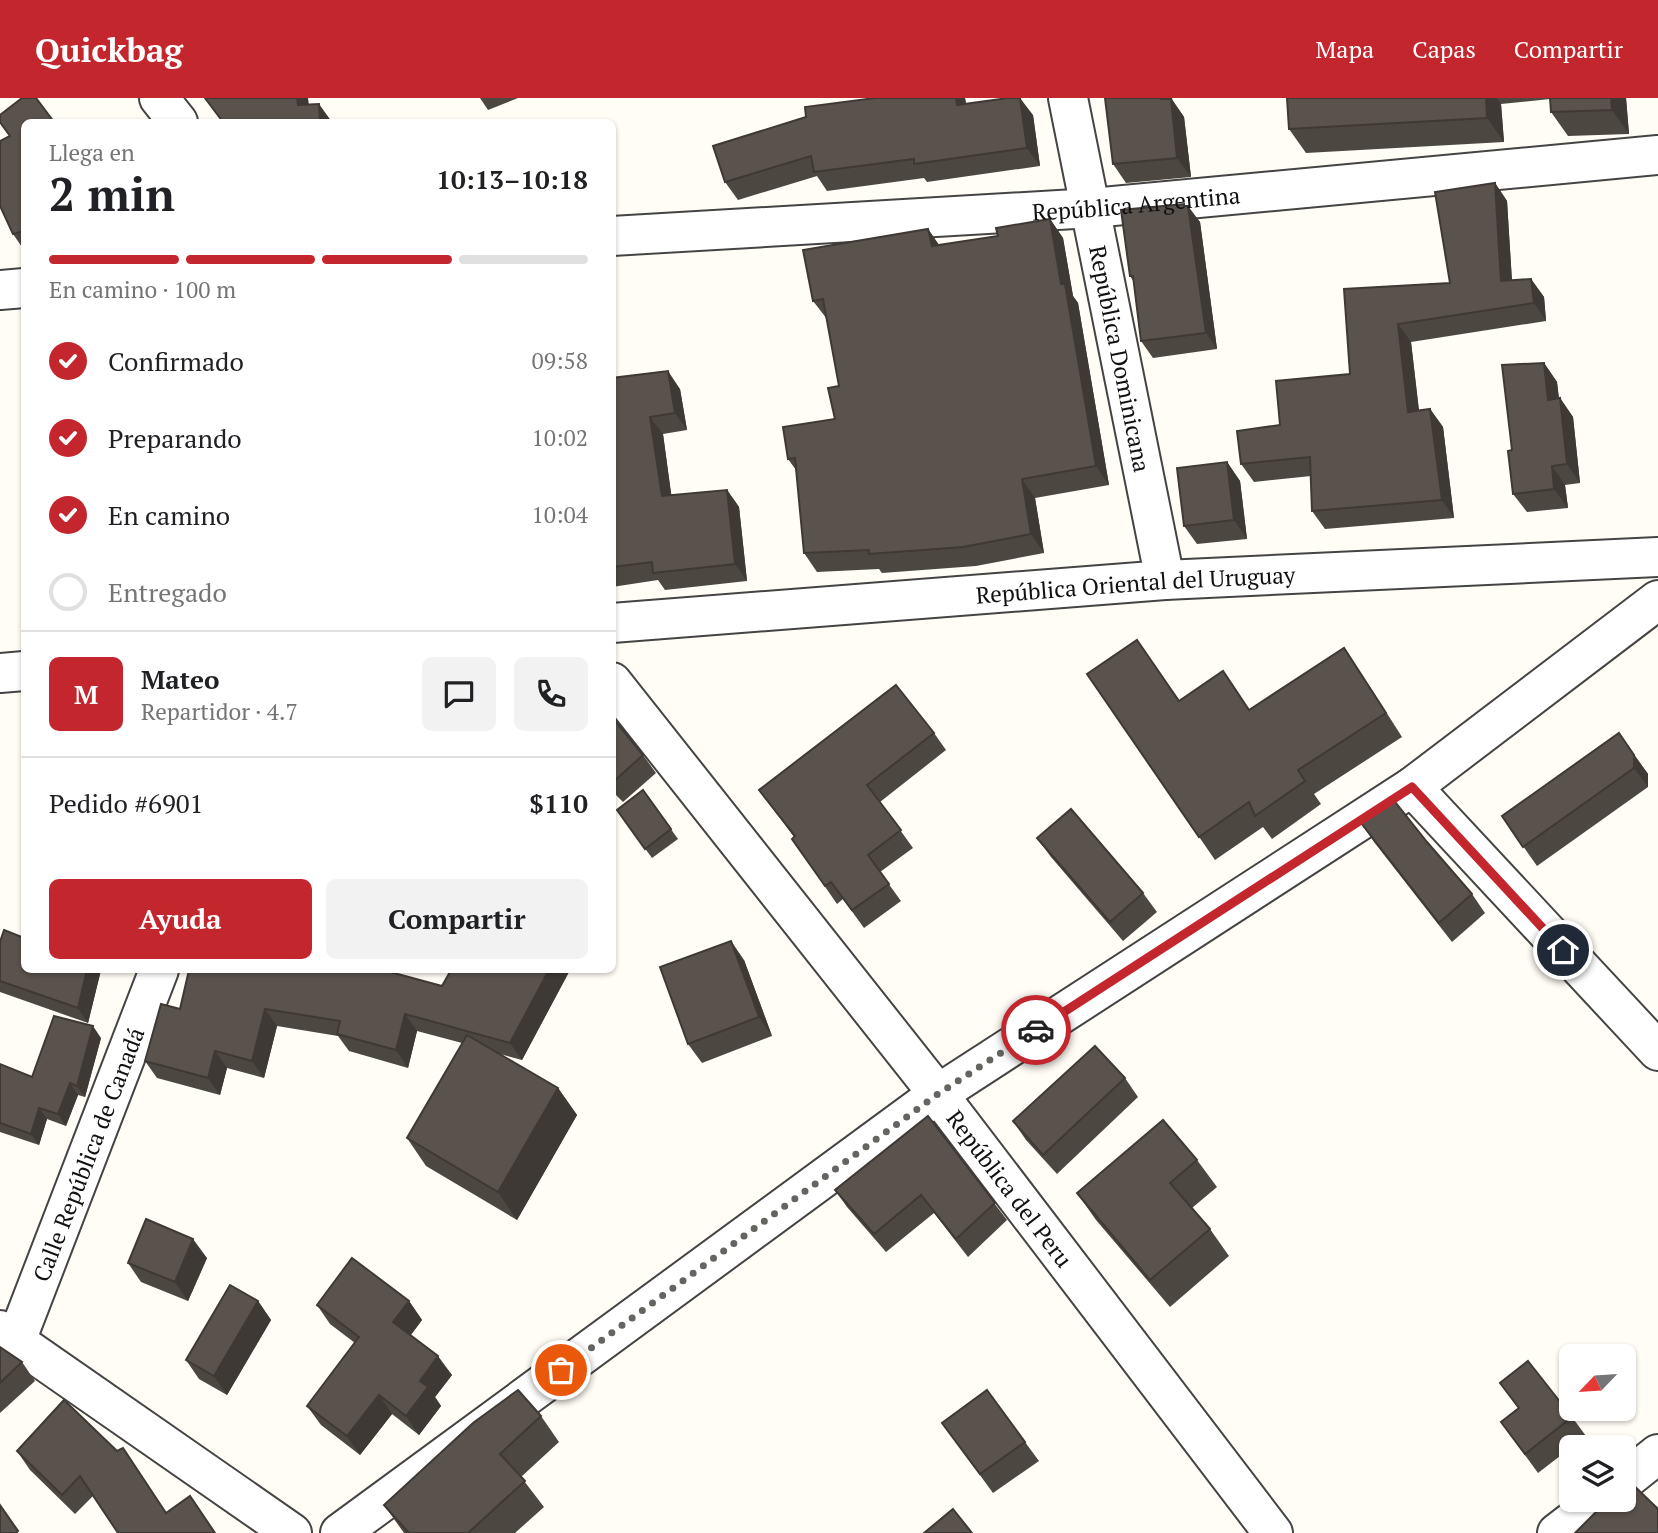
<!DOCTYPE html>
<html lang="es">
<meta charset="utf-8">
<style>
:root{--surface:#fff;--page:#f2f2f2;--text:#202124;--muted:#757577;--line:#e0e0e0;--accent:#c4262e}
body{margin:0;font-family:"PT Serif",serif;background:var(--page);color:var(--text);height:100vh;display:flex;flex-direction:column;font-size:26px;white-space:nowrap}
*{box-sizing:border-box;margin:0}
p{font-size:23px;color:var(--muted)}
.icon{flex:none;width:38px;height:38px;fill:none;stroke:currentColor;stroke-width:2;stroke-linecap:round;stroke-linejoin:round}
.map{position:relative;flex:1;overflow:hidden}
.drawer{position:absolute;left:21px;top:21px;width:595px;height:854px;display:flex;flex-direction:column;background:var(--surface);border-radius:10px;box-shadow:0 2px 5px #0004}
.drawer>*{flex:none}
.needle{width:46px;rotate:245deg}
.controls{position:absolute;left:1559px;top:1246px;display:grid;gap:14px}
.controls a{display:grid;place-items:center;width:77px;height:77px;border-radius:10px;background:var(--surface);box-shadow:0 2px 5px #0004;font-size:35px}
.pin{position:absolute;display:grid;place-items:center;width:60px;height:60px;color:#fff;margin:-30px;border:4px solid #fff;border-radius:50%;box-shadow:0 2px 7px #0007}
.courier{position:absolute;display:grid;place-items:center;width:70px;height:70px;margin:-35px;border:5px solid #c4262e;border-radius:50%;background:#fff;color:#222;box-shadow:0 2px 9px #0007}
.summary em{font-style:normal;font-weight:700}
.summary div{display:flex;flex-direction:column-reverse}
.summary{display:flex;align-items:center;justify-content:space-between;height:119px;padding:0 28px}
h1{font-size:46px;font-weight:700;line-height:52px}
.bar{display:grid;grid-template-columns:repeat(4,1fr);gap:10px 7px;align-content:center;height:84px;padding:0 28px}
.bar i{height:9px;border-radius:5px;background:var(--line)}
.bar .current{background:var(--accent)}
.bar p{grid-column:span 4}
.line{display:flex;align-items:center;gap:18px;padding:0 28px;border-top:2px solid var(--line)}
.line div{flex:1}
.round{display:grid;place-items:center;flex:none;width:74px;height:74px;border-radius:10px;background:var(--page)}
ol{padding:0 28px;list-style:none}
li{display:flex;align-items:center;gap:21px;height:77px}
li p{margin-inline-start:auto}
li .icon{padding:7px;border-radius:50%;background:var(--accent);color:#fff;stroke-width:4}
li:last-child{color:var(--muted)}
li i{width:38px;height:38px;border:4px solid var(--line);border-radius:50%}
.button{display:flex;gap:14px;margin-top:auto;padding:14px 28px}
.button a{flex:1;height:80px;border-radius:10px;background:var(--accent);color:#fff;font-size:28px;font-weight:700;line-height:80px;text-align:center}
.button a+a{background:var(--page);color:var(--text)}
header{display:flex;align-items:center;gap:42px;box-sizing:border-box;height:98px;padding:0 35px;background:var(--accent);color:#fff}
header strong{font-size:33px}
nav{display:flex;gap:38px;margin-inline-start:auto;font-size:24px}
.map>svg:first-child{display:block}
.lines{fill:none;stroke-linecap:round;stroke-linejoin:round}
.minor-casing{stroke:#444;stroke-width:42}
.minor{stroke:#fff;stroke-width:38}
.wall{fill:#4d4742}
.shaded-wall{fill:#3f3936}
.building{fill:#5a524d;stroke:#3f3936;stroke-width:2}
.done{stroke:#646461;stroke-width:7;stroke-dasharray:0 12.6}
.route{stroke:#c4262e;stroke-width:9}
.labels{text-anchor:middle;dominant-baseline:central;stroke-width:7;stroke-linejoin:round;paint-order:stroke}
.street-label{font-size:23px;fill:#111;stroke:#fff}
</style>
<header>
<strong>Quickbag</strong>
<nav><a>Mapa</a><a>Capas</a><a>Compartir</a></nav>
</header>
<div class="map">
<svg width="1658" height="1435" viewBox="0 0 1658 1435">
<rect width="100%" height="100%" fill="#fffdf5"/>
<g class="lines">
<defs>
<g id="minor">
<polyline points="159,0 178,24"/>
<path id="s1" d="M1068,0L1165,482"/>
<path id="s2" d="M612,138L1092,110L1658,57"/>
<polyline points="0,192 24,190"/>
<path id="s3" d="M612,525L1165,482L1658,459"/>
<polyline points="0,575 24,573"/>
<path id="s4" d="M612,584L938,996L1273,1435"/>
<polyline points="1412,689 1658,953"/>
<polyline points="0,1232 292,1435"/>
<path id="s5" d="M16,1243L159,872"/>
<polyline points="1624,1383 1658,1356"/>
<polyline points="340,1435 938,996 1412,689 1658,502"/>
<polyline points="1557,1435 1600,1402"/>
</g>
</defs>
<!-- minor casing -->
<use href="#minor" class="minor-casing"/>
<!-- minor -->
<use href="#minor" class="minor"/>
</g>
<!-- wall -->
<g class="wall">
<polygon points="480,0 518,0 488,12"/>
<polygon points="965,0 966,6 1033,17 1040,68 927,84 924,80 827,93 817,78 738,102 725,84"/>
<polygon points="1287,0 1626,0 1629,36 1568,38 1551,14 1550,1 1501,6 1504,44 1306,55 1289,31"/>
<polygon points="1173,3 1184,19 1191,79 1126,85 1113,66"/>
<polygon points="24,24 24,152 13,136 10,39 0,25"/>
<polygon points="1495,85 1507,103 1512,182 1531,181 1544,199 1546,223 1411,244 1419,312 1430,311 1443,329 1454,420 1325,431 1312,413 1311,378 1254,384 1241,366 1280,327 1350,276 1344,191 1450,185"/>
<polygon points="1184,106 1200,124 1217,251 1153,260 1141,243 1134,184 1130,178"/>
<polygon points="1050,121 1063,140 1073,198 1078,205 1109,387 1035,400 1044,455 976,468 882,475 879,471 817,474 804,455 796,372 788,361 835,321 839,288 827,221 813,203 928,131 939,147 998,138"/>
<polygon points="1544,265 1557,284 1559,300 1560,300 1573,319 1580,385 1565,387 1568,410 1527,414 1513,396 1512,352"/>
<polygon points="612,280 680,291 687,332 663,336 671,397 727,392 739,409 747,483 665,492 658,482 612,489"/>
<polygon points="1227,364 1240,383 1247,441 1197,446 1184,428"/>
<polygon points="1360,574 1402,639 1314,696 1321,706 1272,741 1263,729 1215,762 1087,576 1180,603 1249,612"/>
<polygon points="612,619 643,657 656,675 623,704 612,693"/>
<polygon points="934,635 946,652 880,704 913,750 880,774 901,803 864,830 843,801 837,806 792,741 794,739 759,692"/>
<polygon points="1619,635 1648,676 1648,689 1537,768 1502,718"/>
<polygon points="643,692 678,741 652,760 617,712"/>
<polygon points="1361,725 1427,744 1472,796 1485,815 1452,844 1374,744"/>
<polygon points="1037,740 1143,795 1157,814 1123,843 1051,759"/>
<polygon points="0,844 24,872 101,872 88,925 0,894"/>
<polygon points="744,862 772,938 702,965 688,946"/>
<polygon points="570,872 522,962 500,956 558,990 577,1017 517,1122 426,1068 407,1040 462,945 417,933 408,970 349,953 338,938 277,928 264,980 227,970 220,997 157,980 145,963 180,911 442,888"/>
<polygon points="101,940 85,999 78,997 66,1028 47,1021 39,1047 0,1034 0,966 32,979"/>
<polygon points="1125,980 1138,999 1057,1076 1026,1042 1013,1023"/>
<polygon points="928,1018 1007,1122 968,1159 934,1115 886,1154 847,1109 835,1092"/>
<polygon points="1197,1062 1217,1089 1192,1110 1210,1131 1229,1158 1170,1209 1096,1122 1077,1095"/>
<polygon points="207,1160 188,1203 141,1184 128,1165"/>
<polygon points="258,1203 271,1222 227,1297 199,1281 186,1262"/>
<polygon points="409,1203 422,1222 411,1237 452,1277 435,1299 441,1308 419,1337 392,1316 360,1357 321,1327 307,1308 355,1245 330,1226 317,1207"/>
<polygon points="0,1249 22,1264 35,1283 0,1315"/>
<polygon points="1500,1285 1572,1319 1586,1338 1538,1375 1501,1324 1518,1310"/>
<polygon points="541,1318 559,1344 521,1379 544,1409 515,1435 404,1435 384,1407"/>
<polygon points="942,1325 1025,1344 1039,1363 993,1395"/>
<polygon points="17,1353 167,1414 93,1398 75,1416 30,1372"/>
</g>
<!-- shaded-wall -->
<g class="shaded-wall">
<polygon points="297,0 308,0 311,24 298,7"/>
<polygon points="956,0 965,0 970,26 957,7"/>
<polygon points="1020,0 1033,17 1040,68 1027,50"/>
<polygon points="1161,0 1172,0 1173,3 1184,19 1191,79 1177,60"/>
<polygon points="1486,0 1497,0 1501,6 1504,44 1487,20"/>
<polygon points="1611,0 1626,0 1629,36 1612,12"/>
<polygon points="319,6 332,24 320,24"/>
<polygon points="1495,85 1507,103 1513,201 1501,183"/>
<polygon points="1184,106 1189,114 1188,108 1200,124 1217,251 1206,235"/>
<polygon points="1050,121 1063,140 1073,198 1078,205 1109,387 1096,368 1061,186"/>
<polygon points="928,131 941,150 932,148"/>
<polygon points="1531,181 1544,199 1546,223 1534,205"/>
<polygon points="1398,226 1411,244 1421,332 1408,314"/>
<polygon points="1544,265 1557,284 1561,321 1548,302"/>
<polygon points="668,273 680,291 687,332 675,315"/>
<polygon points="1560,300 1573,319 1580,385 1567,366"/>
<polygon points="1430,311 1443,329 1454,420 1442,402"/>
<polygon points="650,319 663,336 674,416 662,398"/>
<polygon points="1227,364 1240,383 1247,441 1234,422"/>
<polygon points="1552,368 1565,387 1568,410 1554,391"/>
<polygon points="1022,381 1035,400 1044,455 1031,436"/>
<polygon points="727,392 739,409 747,483 735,466"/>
<polygon points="1344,550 1360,574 1402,639 1386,615"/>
<polygon points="1634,657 1648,676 1648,689 1634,670"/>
<polygon points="731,843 744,862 772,938 759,919"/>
<polygon points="87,872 101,872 88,925 78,910"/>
<polygon points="549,872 570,872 522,962 510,945"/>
<polygon points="265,911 277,928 264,980 252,963"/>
<polygon points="405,916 417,933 408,970 396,952"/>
<polygon points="93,928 101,940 85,999 77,988"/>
<polygon points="215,953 227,970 220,997 208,980"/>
<polygon points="70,985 78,997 66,1028 58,1016"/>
<polygon points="558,990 577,1017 517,1122 498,1094"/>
<polygon points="39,1010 47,1021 39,1047 31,1036"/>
<polygon points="193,1141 207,1160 188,1203 175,1184"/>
<polygon points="258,1203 271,1222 227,1297 214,1278"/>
<polygon points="409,1203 422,1222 406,1243 393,1224"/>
<polygon points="438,1258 452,1277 435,1299 441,1308 419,1337 406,1318 420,1283"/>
<polygon points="379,1297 392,1316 360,1357 347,1338"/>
</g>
<!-- building -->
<g class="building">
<polygon points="22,0 36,0 54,24 24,24 24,133 13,136 0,108 0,43 10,38 0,24 0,17"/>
<polygon points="205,0 297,0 298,7 319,6 320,24 223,24"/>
<polygon points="875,0 956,0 957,7 1008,0 1020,0 1027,50 914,66 914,61 814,74 811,58 725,84 713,48 806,19 805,9"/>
<polygon points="1105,0 1161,0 1161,1 1171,1 1177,60 1113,66"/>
<polygon points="1287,0 1486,0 1487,20 1289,31"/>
<polygon points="1550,0 1611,0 1612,12 1551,14"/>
<polygon points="1495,85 1501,183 1531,181 1534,205 1398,226 1408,314 1430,311 1442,402 1312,413 1310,359 1241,366 1237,333 1280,327 1276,283 1350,276 1344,191 1450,185 1435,94"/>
<polygon points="1184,106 1184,108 1188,108 1206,235 1141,243 1133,178 1130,178 1121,112"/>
<polygon points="1050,121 1061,186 1065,186 1096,368 1022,381 1031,436 963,449 869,456 869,452 804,455 795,360 788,361 783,329 835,321 828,290 839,288 823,201 813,203 803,152 928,131 932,148 998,138 996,130"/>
<polygon points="1544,265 1548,302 1560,300 1567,366 1552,368 1554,391 1513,396 1508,353 1512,352 1502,267"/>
<polygon points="668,273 675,315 650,319 662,398 727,392 735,466 653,475 652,464 612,469 612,280"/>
<polygon points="1227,364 1234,422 1184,428 1177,370"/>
<polygon points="1137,542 1179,603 1223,573 1249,612 1344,550 1386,615 1298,672 1305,683 1255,718 1249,704 1199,739 1087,576"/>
<polygon points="896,587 934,635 867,687 901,732 868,757 889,786 852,812 831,784 825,788 792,741 795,738 759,692"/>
<polygon points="612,619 643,657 612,685"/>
<polygon points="1619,635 1634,657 1634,670 1523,749 1502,718"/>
<polygon points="643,692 671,731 645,751 617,712"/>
<polygon points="1392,700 1427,744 1472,796 1439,825 1361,725"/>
<polygon points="1071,711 1143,795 1110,824 1037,740"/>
<polygon points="4,832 24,840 24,872 87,872 78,910 0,883 0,844"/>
<polygon points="731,843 759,919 688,946 660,869"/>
<polygon points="189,872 383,872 442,888 451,872 549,872 510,945 405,916 396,952 337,936 340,923 265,911 252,963 215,953 208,980 145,963 161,906 180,911"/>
<polygon points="54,918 93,928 77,988 70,985 58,1016 39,1010 31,1036 0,1025 0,966 32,979"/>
<polygon points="467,937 558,990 498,1094 407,1040"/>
<polygon points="1095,948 1125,980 1043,1057 1013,1023"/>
<polygon points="928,1018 995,1105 956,1141 921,1097 874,1136 835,1092"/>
<polygon points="1163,1022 1197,1062 1170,1085 1210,1131 1150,1182 1077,1095"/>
<polygon points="146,1121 193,1141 175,1184 128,1165"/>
<polygon points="352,1160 409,1203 393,1224 438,1258 420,1283 428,1289 406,1318 379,1297 347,1338 307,1308 359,1239 317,1207"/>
<polygon points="230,1187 258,1203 214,1278 186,1262"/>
<polygon points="0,1249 22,1264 0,1285"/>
<polygon points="1528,1263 1572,1319 1525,1356 1501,1324 1519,1310 1500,1285"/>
<polygon points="518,1292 541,1318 500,1356 525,1383 469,1434 470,1435 409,1435 384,1407 473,1325"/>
<polygon points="987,1292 1025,1344 980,1376 942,1325"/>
<polygon points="64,1302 117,1353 123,1350 166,1415 190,1398 215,1435 118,1435 80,1378 62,1397 17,1353"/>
<polygon points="1628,1382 1658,1411 1658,1435 1575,1435 1608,1402 1624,1402 1624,1386"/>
<polygon points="0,1407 18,1433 16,1435 0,1435"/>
<polygon points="953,1411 972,1435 924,1435"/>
</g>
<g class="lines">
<!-- done -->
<polyline class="done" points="561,1272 938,996 1036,932"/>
<!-- route -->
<polyline class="route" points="1036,932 1412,689 1563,852"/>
</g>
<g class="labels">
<!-- street labels -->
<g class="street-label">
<text stroke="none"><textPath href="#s2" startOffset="525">República Argentina</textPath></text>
<text stroke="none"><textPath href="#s1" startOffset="266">República Dominicana</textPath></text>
<text stroke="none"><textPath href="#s3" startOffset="525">República Oriental del Uruguay</textPath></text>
<text stroke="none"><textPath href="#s5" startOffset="200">Calle República de Canadá</textPath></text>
<text stroke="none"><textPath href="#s4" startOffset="644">República del Peru</textPath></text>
</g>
</g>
</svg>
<div class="controls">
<a><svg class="needle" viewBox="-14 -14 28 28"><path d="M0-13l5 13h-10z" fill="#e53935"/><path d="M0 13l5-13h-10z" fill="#757577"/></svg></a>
<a><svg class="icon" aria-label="layers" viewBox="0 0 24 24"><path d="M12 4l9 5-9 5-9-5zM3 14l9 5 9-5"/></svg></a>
</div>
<div class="pin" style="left:561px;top:1272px;background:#ea580c"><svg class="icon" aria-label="bag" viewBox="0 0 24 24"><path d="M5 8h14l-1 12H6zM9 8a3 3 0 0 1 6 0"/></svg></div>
<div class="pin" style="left:1563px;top:852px;background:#1f2937"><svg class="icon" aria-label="home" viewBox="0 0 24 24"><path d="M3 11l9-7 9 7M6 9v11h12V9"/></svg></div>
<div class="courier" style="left:1036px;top:932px"><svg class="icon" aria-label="car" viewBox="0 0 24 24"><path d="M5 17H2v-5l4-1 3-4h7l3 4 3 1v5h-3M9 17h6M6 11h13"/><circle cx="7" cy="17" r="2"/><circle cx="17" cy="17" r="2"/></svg></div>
<section class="drawer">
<div class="summary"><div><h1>2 min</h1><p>Llega en</p></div><em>10:13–10:18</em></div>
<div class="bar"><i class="current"></i><i class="current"></i><i class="current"></i><i></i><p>En camino · 100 m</p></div>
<ol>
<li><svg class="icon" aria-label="check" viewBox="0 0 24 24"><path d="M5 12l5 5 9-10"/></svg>Confirmado<p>09:58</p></li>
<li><svg class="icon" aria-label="check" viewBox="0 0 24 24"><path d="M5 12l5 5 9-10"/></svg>Preparando<p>10:02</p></li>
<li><svg class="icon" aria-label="check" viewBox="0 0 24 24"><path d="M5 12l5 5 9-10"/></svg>En camino<p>10:04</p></li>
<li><i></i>Entregado</li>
</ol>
<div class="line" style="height:126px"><b class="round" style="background:var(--accent);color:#fff">M</b><div><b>Mateo</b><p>Repartidor · 4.7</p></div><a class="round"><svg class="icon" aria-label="chat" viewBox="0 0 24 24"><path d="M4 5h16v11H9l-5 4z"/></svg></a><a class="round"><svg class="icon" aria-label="phone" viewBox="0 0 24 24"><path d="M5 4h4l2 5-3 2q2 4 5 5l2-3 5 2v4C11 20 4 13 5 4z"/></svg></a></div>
<div class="line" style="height:91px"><div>Pedido #6901</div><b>$110</b></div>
<div class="button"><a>Ayuda</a><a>Compartir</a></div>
</section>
</div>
